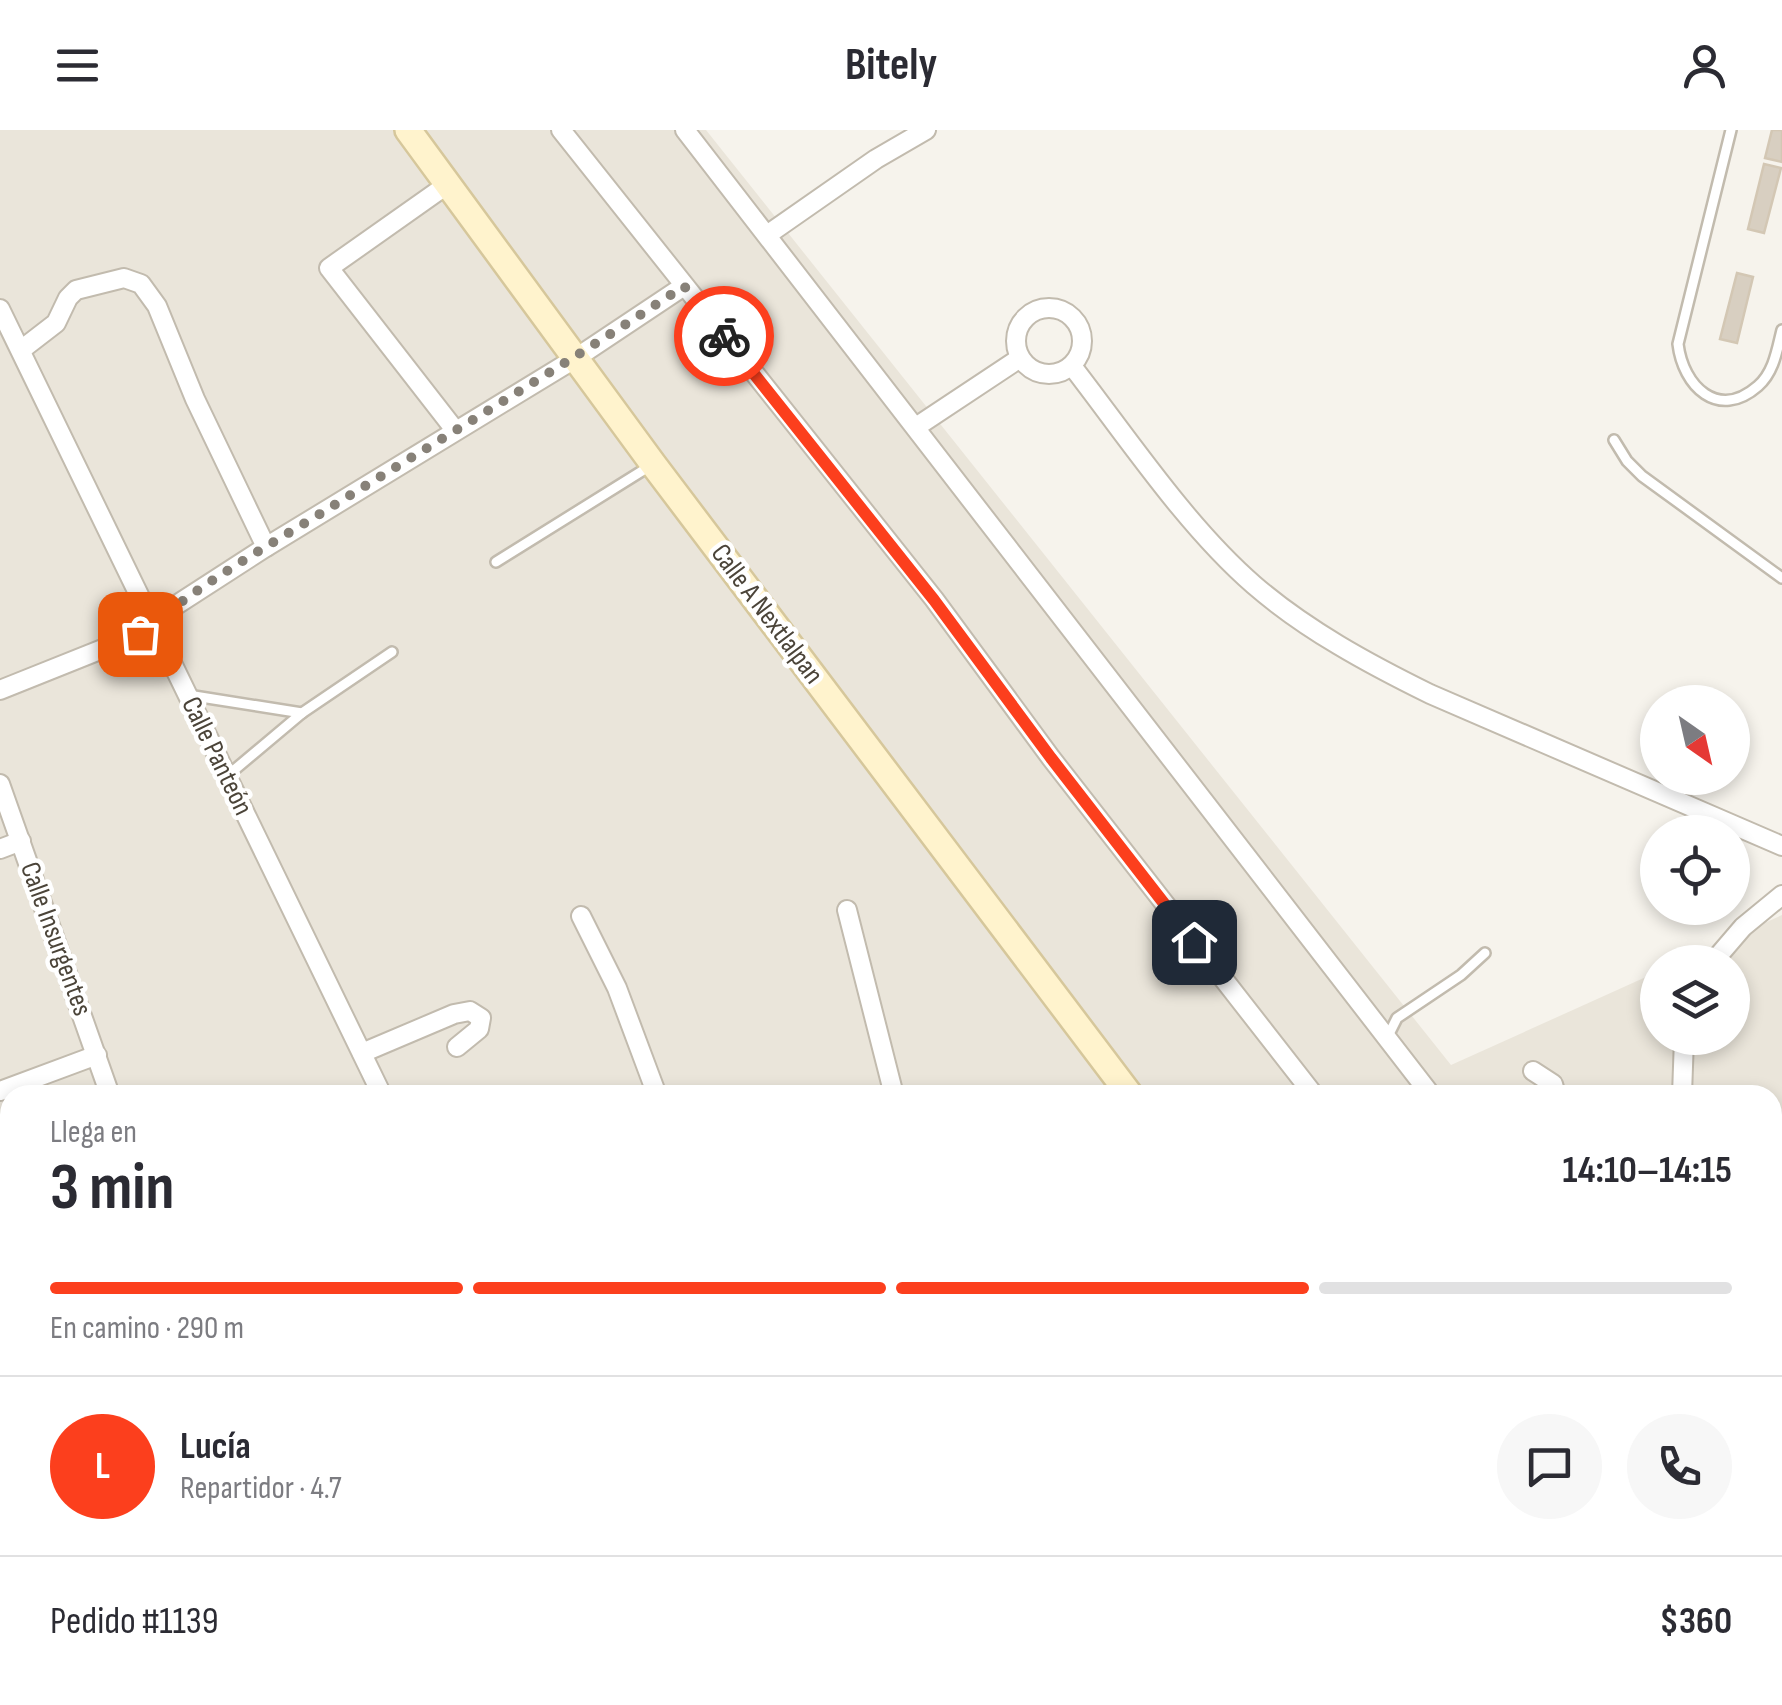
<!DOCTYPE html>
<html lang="es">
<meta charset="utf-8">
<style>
:root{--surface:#fff;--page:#f7f7f7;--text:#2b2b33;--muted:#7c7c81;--line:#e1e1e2;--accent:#fc3f1d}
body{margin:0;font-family:"Sofia Sans Condensed",sans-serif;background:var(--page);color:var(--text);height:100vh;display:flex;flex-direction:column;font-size:38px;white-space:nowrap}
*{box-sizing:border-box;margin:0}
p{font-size:32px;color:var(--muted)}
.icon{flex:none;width:55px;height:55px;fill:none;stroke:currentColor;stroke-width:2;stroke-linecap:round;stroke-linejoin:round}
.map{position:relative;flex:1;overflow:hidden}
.panel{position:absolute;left:0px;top:955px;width:1782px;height:620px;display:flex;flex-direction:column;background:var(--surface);border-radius:30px 30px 0 0;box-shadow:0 5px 15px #0003}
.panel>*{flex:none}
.needle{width:65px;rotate:146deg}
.tools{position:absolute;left:1640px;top:555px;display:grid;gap:20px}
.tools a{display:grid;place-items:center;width:110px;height:110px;border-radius:50%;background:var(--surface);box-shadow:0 5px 15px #0003;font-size:50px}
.pin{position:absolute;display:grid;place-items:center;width:85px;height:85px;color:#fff;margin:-42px;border-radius:20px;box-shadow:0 5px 15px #0006}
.courier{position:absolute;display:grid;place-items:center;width:100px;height:100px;margin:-50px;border:8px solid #fc3f1d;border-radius:50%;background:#fff;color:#222;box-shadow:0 2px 12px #0007}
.overview em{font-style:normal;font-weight:700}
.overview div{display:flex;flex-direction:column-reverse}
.overview{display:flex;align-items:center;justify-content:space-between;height:170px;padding:0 50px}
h1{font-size:65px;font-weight:700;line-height:75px}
.bar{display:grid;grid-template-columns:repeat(4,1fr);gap:15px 10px;align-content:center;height:120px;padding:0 50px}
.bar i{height:12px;border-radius:8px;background:var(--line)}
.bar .current{background:var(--accent)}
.bar p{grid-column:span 4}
.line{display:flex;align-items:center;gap:25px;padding:0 50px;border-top:2px solid var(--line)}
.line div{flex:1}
.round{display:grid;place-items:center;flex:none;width:105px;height:105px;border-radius:52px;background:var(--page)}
header{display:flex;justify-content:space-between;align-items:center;height:130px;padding:0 50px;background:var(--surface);font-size:45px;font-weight:700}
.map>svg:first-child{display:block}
.residential{fill:#eae5da}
.green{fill:#d2eab5}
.building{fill:#d8cfc1;stroke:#d3c7b4;stroke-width:2.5}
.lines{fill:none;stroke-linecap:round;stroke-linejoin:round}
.lane-casing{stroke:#c2bbae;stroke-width:14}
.street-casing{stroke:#c2bbae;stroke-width:22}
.secondary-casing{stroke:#d6c79b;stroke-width:30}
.highway-casing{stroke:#e0a43c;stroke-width:38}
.lane{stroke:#fff;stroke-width:9}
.street{stroke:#fff;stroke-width:18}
.secondary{stroke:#fff3cd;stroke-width:25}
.highway{stroke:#ffcf6e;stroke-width:32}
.rail{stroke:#9a9a9a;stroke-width:5;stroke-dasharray:12 12;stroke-linecap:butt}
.done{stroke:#878178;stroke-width:10;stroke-dasharray:0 18}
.route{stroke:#fc3f1d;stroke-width:12}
.labels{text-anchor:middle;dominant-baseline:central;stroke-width:9;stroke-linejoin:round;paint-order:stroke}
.street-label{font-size:28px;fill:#4b4439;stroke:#fff}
</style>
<header><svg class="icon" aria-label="menu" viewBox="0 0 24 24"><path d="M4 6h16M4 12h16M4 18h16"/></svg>Bitely<svg class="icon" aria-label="person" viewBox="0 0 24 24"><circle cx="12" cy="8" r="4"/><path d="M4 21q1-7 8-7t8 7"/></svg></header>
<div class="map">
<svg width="1782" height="1575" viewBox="0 0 1782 1575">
<rect width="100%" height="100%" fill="#f6f3ec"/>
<!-- residential -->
<polygon class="residential" points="0,0 706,0 1451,935 1657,842 1658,908 1732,908 1732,832 1678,832 1782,785 1782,1018 1773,1074 1772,965 10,965 10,1565 1634,1565 1630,1575 0,1575"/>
<!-- green -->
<polygon class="green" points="1782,1364 1782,1575 1728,1575 1731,1565 1772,1565 1772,1403"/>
<!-- building -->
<g class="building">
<polygon points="1772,0 1782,0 1782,32 1765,28"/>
<polygon points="1764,34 1781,38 1764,103 1748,99"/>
<polygon points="1737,143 1753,147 1737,213 1720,209"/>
</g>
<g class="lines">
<defs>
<g id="lane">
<path d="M1731,0L1678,214C1683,256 1718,291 1758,256C1774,242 1777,220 1782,200"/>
<polyline points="1614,310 1627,331 1642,346 1782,448"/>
<polyline points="496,432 650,336"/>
<polyline points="188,565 302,583"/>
<polyline points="227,646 302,583 392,522"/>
<polyline points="1388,906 1397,888 1461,845 1485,823"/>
</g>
<g id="street">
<polyline points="561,0 934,469 1051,628 1314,965"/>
<polyline points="685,0 1431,965"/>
<polyline points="448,54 329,138 455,300"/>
<polyline points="767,105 876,29 926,0"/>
<circle cx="1049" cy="211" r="33"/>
<polyline points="0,179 382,965"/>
<polyline points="21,220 56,193 68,168 76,160 124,148 141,154 157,176 195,269 266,417"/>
<path d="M1072,236C1127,307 1186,396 1254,455C1306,500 1369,534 1430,564L1782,716"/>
<polyline points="916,297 1020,228"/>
<polyline points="0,560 140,504 167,481 266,417 576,228 684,156"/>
<polyline points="0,654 110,965"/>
<polyline points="0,719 21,711"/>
<polyline points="847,780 894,965"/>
<polyline points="581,786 617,858 657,965"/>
<polyline points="1713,832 1743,797 1782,765"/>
<polyline points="362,923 454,884 470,881 481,888 479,899 457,917"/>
<polyline points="1533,941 1553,954 1556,965"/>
<polyline points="0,961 97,925"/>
<polyline points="1682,965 1684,908"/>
<polyline points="0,1192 10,1192"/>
<polyline points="314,1565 318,1575"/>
<polyline points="459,1565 463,1575"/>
<polyline points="647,1565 648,1575"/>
<polyline points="1300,1565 1304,1575"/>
<polyline points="1442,1565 1450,1575"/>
<polyline points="77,1575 99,1565"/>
<polyline points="586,1575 603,1565"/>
<polyline points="1170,1575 1181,1565"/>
<polyline points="1563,1575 1566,1565"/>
</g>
<g id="secondary">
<polyline points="408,0 653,334 1130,965"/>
<polyline points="1772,1054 1782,1052"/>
</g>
<polyline id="highway" points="1772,1075 1782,1076"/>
</defs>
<!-- lane casing -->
<use href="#lane" class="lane-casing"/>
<!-- street casing -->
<use href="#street" class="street-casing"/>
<!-- secondary casing -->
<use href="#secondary" class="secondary-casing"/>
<!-- highway casing -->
<use href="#highway" class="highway-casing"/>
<!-- lane -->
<use href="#lane" class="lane"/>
<!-- street -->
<use href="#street" class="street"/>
<!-- secondary -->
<use href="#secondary" class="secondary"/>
<!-- highway -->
<use href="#highway" class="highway"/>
<!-- rail -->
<g class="rail">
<polyline points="1772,1288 1782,1249"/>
<polyline points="1772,1338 1782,1300"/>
<polyline points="1702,1575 1705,1565"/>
</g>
</g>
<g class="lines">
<!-- done -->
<path class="done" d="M140,504C199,454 270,415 336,374C452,302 570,232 684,156L724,206"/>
<!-- route -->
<polyline class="route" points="724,206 934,470 1051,628 1194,812"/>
</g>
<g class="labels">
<!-- street labels -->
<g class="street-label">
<text transform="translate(767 484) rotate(53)">Calle A Nextlalpan</text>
<text transform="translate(217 626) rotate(64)">Calle Panteón</text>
<text transform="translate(56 809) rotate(70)">Calle Insurgentes</text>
</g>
</g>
</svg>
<div class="tools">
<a><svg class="needle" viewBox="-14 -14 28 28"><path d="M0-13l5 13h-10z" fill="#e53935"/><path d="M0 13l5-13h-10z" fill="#7c7c81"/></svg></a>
<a><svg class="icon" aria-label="locate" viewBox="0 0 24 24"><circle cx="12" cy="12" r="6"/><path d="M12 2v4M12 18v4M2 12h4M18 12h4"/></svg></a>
<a><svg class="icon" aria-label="layers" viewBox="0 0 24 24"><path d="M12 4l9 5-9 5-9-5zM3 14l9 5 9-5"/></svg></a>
</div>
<div class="pin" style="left:140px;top:504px;background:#ea580c"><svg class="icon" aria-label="bag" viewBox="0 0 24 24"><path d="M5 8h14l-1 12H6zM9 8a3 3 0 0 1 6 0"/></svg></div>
<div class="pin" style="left:1194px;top:812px;background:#1f2937"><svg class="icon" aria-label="home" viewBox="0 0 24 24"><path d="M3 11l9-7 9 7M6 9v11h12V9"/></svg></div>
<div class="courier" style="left:724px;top:206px"><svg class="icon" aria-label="bike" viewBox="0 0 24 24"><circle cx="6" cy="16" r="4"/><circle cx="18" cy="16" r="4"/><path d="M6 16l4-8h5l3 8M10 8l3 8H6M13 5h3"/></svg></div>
<section class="panel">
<div class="overview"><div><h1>3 min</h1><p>Llega en</p></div><em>14:10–14:15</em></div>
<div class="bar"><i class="current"></i><i class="current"></i><i class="current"></i><i></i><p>En camino · 290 m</p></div>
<div class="line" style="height:180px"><b class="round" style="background:var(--accent);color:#fff">L</b><div><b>Lucía</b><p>Repartidor · 4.7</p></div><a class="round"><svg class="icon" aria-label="chat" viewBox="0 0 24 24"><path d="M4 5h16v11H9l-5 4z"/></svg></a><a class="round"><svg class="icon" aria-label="phone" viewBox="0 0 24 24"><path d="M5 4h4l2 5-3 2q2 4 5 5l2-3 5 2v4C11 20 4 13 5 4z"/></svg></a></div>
<div class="line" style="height:130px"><div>Pedido #1139</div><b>$360</b></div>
</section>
</div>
